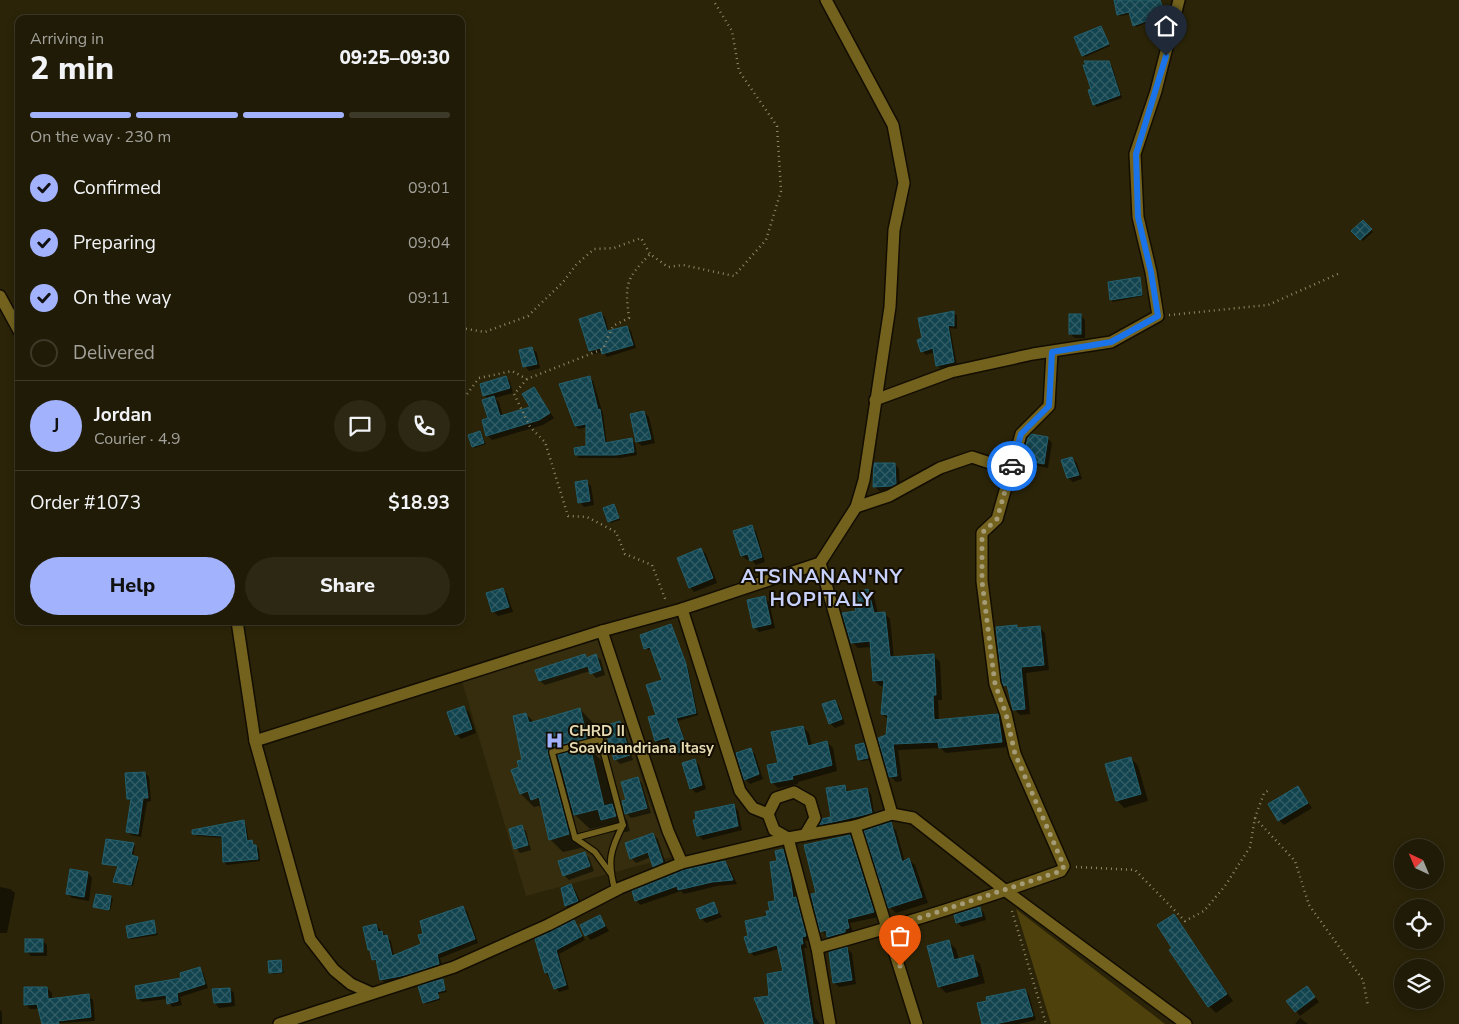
<!DOCTYPE html>
<meta charset="utf-8">
<style>
:root{--surface:#201b06;--page:#2d2814;--text:#f1f3f6;--muted:#a2a19b;--line:#3d3928;--accent:#a3b2fd}
body{margin:0;font-family:"Nunito Sans",sans-serif;background:var(--page);color:var(--text);height:100vh;display:flex;flex-direction:column;font-size:19px;white-space:nowrap}
*{box-sizing:border-box;margin:0}
p{font-size:16px;color:var(--muted)}
.icon{flex:none;width:28px;height:28px;fill:none;stroke:currentColor;stroke-width:2;stroke-linecap:round;stroke-linejoin:round}
.map{position:relative;flex:1;overflow:hidden}
.side{position:absolute;left:15px;top:15px;width:450px;height:610px;display:flex;flex-direction:column;background:var(--surface);border-radius:10px;box-shadow:0 2px 8px #0003,0 0 0 1px var(--line)}
.side>*{flex:none}
.needle{width:32px;rotate:316deg}
.fabs{position:absolute;left:1394px;top:839px;display:grid;gap:10px}
.fabs a{display:grid;place-items:center;width:50px;height:50px;border-radius:50%;background:var(--surface);box-shadow:0 2px 8px #0003,0 0 0 1px var(--line);font-size:25px}
.pin{position:absolute;display:grid;place-items:center;width:42px;height:42px;color:#fff;margin:-51px -21px;border-radius:50% 50% 50% 0;rotate:-45deg;box-shadow:0 0 5px #0007}
.pin .icon{rotate:45deg}
.courier{position:absolute;display:grid;place-items:center;width:50px;height:50px;margin:-25px;border:4px solid #1a73e8;border-radius:50%;background:#fff;color:#222;box-shadow:0 1px 6px #0007}
.overview em{font-style:normal;font-weight:800}
.overview div{display:flex;flex-direction:column-reverse}
.overview{display:flex;align-items:center;justify-content:space-between;height:85px;padding:0 15px}
h1{font-size:32px;font-weight:800;line-height:38px}
.bar{display:grid;grid-template-columns:repeat(4,1fr);gap:8px 5px;align-content:center;height:60px;padding:0 15px}
.bar i{height:6px;border-radius:4px;background:var(--line)}
.bar .current{background:var(--accent)}
.bar p{grid-column:span 4}
.line{display:flex;align-items:center;gap:12px;padding:0 15px;border-top:1px solid var(--line)}
.line div{flex:1}
.round{display:grid;place-items:center;flex:none;width:52px;height:52px;border-radius:26px;background:var(--page)}
ol{padding:0 15px;list-style:none}
li{display:flex;align-items:center;gap:15px;height:55px}
li p{margin-inline-start:auto}
li .icon{padding:5px;border-radius:50%;background:var(--accent);color:#111;stroke-width:4}
li:last-child{color:var(--muted)}
li i{width:28px;height:28px;border:2px solid var(--line);border-radius:50%}
.button{display:flex;gap:10px;margin-top:auto;padding:10px 15px}
.button a{flex:1;height:58px;border-radius:30px;background:var(--accent);color:#111;font-size:20px;font-weight:800;line-height:58px;text-align:center}
.button a+a{background:var(--page);color:var(--text)}
.map>svg:first-child{display:block}
.built{fill:#352d0e}
.green{fill:#4e410b}
.shadow{fill:#0007}
.building{fill:url(#building-cross-hatch);stroke:#23606e}
.lines{fill:none;stroke-linecap:round;stroke-linejoin:round}
.lane-casing{stroke:#130d00;stroke-width:8}
.street-casing{stroke:#130d00;stroke-width:14}
.path{stroke:#918864;stroke-width:2.5;stroke-dasharray:1 4;stroke-linecap:butt}
.lane{stroke:#72621e;stroke-width:5.5}
.street{stroke:#72621e;stroke-width:11}
.done{stroke:#a59b76;stroke-width:5;stroke-dasharray:0 9}
.route{stroke:#1a73e8;stroke-width:6}
.labels{text-anchor:middle;dominant-baseline:central;stroke-width:4;stroke-linejoin:round;paint-order:stroke}
.poi-label{font-size:15px;font-weight:bold;fill:#e6dbb2;stroke:#130d00;text-anchor:start}
.district-label{font-size:20px;font-weight:bold;letter-spacing:1px;fill:#c7d1fb;stroke:#130d00}
</style>
<div class="map">
<svg width="1459" height="1024" viewBox="0 0 1459 1024">
<defs>
<pattern id="building-cross-hatch" width="8" height="8" patternUnits="userSpaceOnUse" patternTransform="scale(1.25)"><rect width="8" height="8" fill="#12444f"/><path d="M0 0l8 8M0 8l8-8" fill="none" stroke="#345e66"/></pattern>
</defs>
<rect width="100%" height="100%" fill="#2b2408"/>
<!-- built -->
<polygon class="built" points="598,636 648,798 671,857 526,896 462,681"/>
<!-- green -->
<polygon class="green" points="1016,909 1165,1024 1051,1024"/>
<!-- shadow -->
<g class="shadow">
<polygon points="1115,0 1160,0 1166,16 1136,27 1131,14 1120,16 1118,14"/>
<polygon points="1101,27 1110,46 1085,57 1083,55"/>
<polygon points="1109,63 1112,66 1122,98 1097,107 1094,104 1093,89"/>
<polygon points="1363,222 1373,232 1363,241 1353,231"/>
<polygon points="1139,279 1143,296 1113,302 1111,300"/>
<polygon points="953,312 957,316 957,329 950,328 957,365 940,368 937,365 935,352 926,355 922,351 923,339"/>
<polygon points="601,313 605,317 609,332 627,327 631,331 636,348 607,357 603,352 594,354 590,350"/>
<polygon points="1080,315 1085,320 1085,338 1075,338 1070,334"/>
<polygon points="532,348 537,353 540,368 529,371 525,366"/>
<polygon points="506,377 510,382 513,393 495,398 499,402 503,417 532,407 534,388 554,418 543,425 492,440 487,435 488,399 484,395"/>
<polygon points="590,378 593,381 603,414 607,444 632,440 635,443 637,455 620,458 579,458 576,454 588,447 587,427 579,429 576,426"/>
<polygon points="644,412 649,417 655,443 642,446 637,442"/>
<polygon points="480,432 486,444 475,448 473,446"/>
<polygon points="1032,436 1048,439 1052,443 1048,468 1028,464 1023,459"/>
<polygon points="1072,458 1077,463 1082,479 1073,482 1068,478"/>
<polygon points="895,464 899,469 900,489 879,491 874,486"/>
<polygon points="586,481 591,486 594,505 584,507 580,502"/>
<polygon points="614,505 620,520 611,523 609,521"/>
<polygon points="751,526 756,531 765,562 756,565 751,559 747,560 742,556"/>
<polygon points="701,549 706,554 717,583 694,592 690,587"/>
<polygon points="502,589 507,594 513,612 498,616 494,612 488,594"/>
<polygon points="868,590 874,596 878,614 884,613 890,619 894,658 934,656 940,662 942,700 938,700 939,721 998,716 1004,721 1008,747 946,753 940,748 898,750 902,781 896,782 890,776 888,719 882,714 885,686 880,686 874,680 871,647 858,648 852,642 858,612"/>
<polygon points="764,597 769,602 775,628 759,632 754,627"/>
<polygon points="670,626 688,668 698,715 678,721 689,752 679,756 671,739 658,743 656,741 663,681 652,649 648,650 646,648"/>
<polygon points="1016,626 1020,629 1039,627 1045,633 1049,670 1026,673 1030,714 1020,715 1014,709 1009,689 1005,685"/>
<polygon points="584,656 587,658 596,656 601,660 605,675 596,678 590,671 545,685 540,681 537,671"/>
<polygon points="834,701 839,706 845,724 835,728 830,723"/>
<polygon points="464,707 469,712 476,733 461,739 456,734"/>
<polygon points="580,709 593,723 600,751 594,753 604,763 615,808 627,820 630,831 617,834 607,825 590,829 572,812 581,848 563,852 550,839 543,810 539,806 534,807 521,794 526,714 534,722"/>
<polygon points="619,723 624,727 633,760 620,764 615,759"/>
<polygon points="803,727 809,733 812,747 827,742 833,748 837,771 798,782 798,784 778,788 772,782 779,764"/>
<polygon points="863,744 869,760 862,761 860,759"/>
<polygon points="750,749 755,754 763,779 750,784 745,779"/>
<polygon points="1131,758 1138,766 1148,801 1124,808 1117,800"/>
<polygon points="694,760 699,765 706,789 696,793 691,788"/>
<polygon points="145,773 149,777 151,801 147,802 141,837 131,835 127,831 132,802 128,799"/>
<polygon points="637,778 642,783 651,813 631,818 626,813 628,801"/>
<polygon points="844,786 849,792 866,789 871,794 875,817 825,828 821,824 832,818"/>
<polygon points="1298,788 1312,808 1284,825 1279,820"/>
<polygon points="733,805 738,810 742,830 703,840 699,836"/>
<polygon points="243,822 246,825 249,842 259,849 260,861 227,865 224,862 223,838 197,836 193,833"/>
<polygon points="890,824 896,830 905,862 909,860 915,865 928,903 896,913 890,907"/>
<polygon points="521,827 526,831 531,850 520,853 516,848"/>
<polygon points="653,834 658,839 667,867 659,871 651,857 636,863 631,858"/>
<polygon points="849,836 854,841 878,917 850,923 853,932 833,941 822,931 817,894"/>
<polygon points="133,844 135,846 133,857 139,860 133,886 116,883 115,881 119,867 103,864"/>
<polygon points="783,851 787,855 796,899 800,903 810,940 805,941 807,948 804,948 815,1017 820,1024 766,1024 771,997 785,973 779,949 754,956 750,952 776,902 779,862"/>
<polygon points="585,853 589,858 594,871 569,880 564,875"/>
<polygon points="725,862 729,867 737,884 717,886 684,894 681,891 640,905 636,900"/>
<polygon points="88,873 92,878 89,901 72,898 67,894"/>
<polygon points="571,885 575,890 582,905 571,910 566,906 562,889"/>
<polygon points="0,887 10,889 15,893 7,933 0,933"/>
<polygon points="111,897 113,899 110,911 95,907"/>
<polygon points="714,904 722,917 706,923 701,918"/>
<polygon points="463,907 467,911 478,943 440,958 443,968 411,978 385,983 381,979 378,964 374,959 376,925 391,941 394,956 422,945 425,935"/>
<polygon points="980,908 984,913 986,920 962,927 957,923 955,916"/>
<polygon points="1174,916 1233,1001 1216,1013 1209,1006 1173,948"/>
<polygon points="600,917 609,931 591,940 586,935"/>
<polygon points="153,922 158,935 131,939 129,937"/>
<polygon points="574,922 585,940 559,954 569,989 559,992 546,973 537,940"/>
<polygon points="42,940 47,945 47,956 31,956 26,951"/>
<polygon points="948,941 956,949 959,960 972,957 980,964 985,983 946,993 939,986"/>
<polygon points="847,949 852,953 856,984 839,987 834,982"/>
<polygon points="281,961 284,973 272,974 270,972"/>
<polygon points="199,968 203,972 208,988 180,997 182,1005 172,1007 168,999 142,1002 138,998 183,979"/>
<polygon points="442,980 447,992 438,994 440,1000 426,1004 424,1002"/>
<polygon points="1307,987 1319,1002 1300,1016 1296,1011"/>
<polygon points="47,988 52,993 52,1000 88,996 93,1000 95,1021 43,1024 40,1009 30,1009 26,1004"/>
<polygon points="230,989 234,993 235,1006 219,1008 215,1003"/>
<polygon points="1025,990 1029,995 1036,1020 1018,1024 983,1024"/>
<polygon points="0,1010 2,1012 2,1024 0,1024"/>
<polygon points="1300,1018 1308,1024 1295,1024"/>
</g>
<!-- building -->
<g class="building">
<polygon points="1114,0 1160,0 1165,14 1133,26 1129,12 1117,15"/>
<polygon points="1101,26 1109,44 1082,56 1074,37"/>
<polygon points="1084,61 1109,61 1120,95 1093,105 1088,90 1091,89 1083,65 1086,65"/>
<polygon points="1363,220 1372,229 1360,240 1351,231"/>
<polygon points="1140,277 1142,295 1110,300 1108,282"/>
<polygon points="954,311 954,326 948,325 954,362 936,366 933,348 921,352 917,340 922,338 918,318"/>
<polygon points="601,312 607,331 627,326 633,345 602,354 600,348 589,351 579,319"/>
<rect x="1069" y="314" width="12" height="20"/>
<polygon points="532,347 537,364 523,367 519,350"/>
<polygon points="506,376 510,388 483,396 480,384"/>
<polygon points="590,376 598,410 600,409 605,443 632,438 634,452 616,455 575,455 574,448 586,446 586,424 575,426 559,384"/>
<polygon points="534,387 550,413 539,420 486,436 482,420 488,418 482,400 494,396 500,416 530,407 522,394"/>
<polygon points="644,411 651,439 636,442 630,414"/>
<polygon points="480,431 484,443 472,447 468,435"/>
<polygon points="1031,434 1048,437 1044,464 1022,460 1028,438"/>
<polygon points="1072,457 1079,475 1067,478 1061,460"/>
<polygon points="874,463 895,463 896,484 891,486 873,487"/>
<polygon points="587,480 590,501 578,503 575,482"/>
<polygon points="614,504 619,518 608,522 603,508"/>
<polygon points="752,525 762,557 750,561 748,554 741,556 733,531"/>
<polygon points="701,548 713,578 689,588 677,558"/>
<polygon points="503,588 509,607 492,612 486,593"/>
<polygon points="868,589 874,613 885,612 890,657 934,654 936,695 933,695 934,720 998,714 1002,742 939,748 938,742 893,744 897,776 889,777 878,738 886,735 888,715 881,714 884,680 873,681 870,641 851,643 842,613 856,611 852,594"/>
<polygon points="765,596 771,624 753,628 747,600"/>
<polygon points="671,624 686,664 696,713 676,718 687,749 675,754 669,737 655,741 648,717 656,715 646,685 662,680 650,647 644,649 640,635"/>
<polygon points="1017,625 1017,628 1040,626 1044,665 1021,667 1025,709 1013,710 1007,685 1004,686 1002,682 996,627"/>
<polygon points="585,654 586,658 596,654 601,670 590,674 588,666 539,681 535,670"/>
<polygon points="835,700 842,719 829,724 822,704"/>
<polygon points="464,706 472,729 455,735 447,712"/>
<polygon points="580,708 587,738 551,747 547,751 569,834 549,840 539,797 531,800 528,791 520,794 511,770 519,767 517,761 522,760 513,716 526,713 529,723"/>
<polygon points="620,721 630,755 614,760 604,726"/>
<polygon points="803,726 808,746 827,741 832,765 792,776 793,779 771,783 767,765 778,763 771,732"/>
<polygon points="864,743 868,758 858,760 855,745"/>
<polygon points="590,747 604,806 612,804 616,816 601,820 598,809 574,815 558,755"/>
<polygon points="751,748 759,774 744,780 736,753"/>
<polygon points="1131,757 1141,794 1116,801 1105,764"/>
<polygon points="695,759 702,785 690,789 682,763"/>
<polygon points="145,772 148,798 143,798 138,834 126,832 131,799 127,799 125,773"/>
<polygon points="638,777 647,808 625,814 622,801 626,800 621,782"/>
<polygon points="845,785 846,792 867,788 872,813 820,825 822,819 831,817 826,788"/>
<polygon points="1298,786 1308,803 1278,821 1268,804"/>
<polygon points="734,804 738,826 697,836 693,820 696,820 695,812"/>
<polygon points="244,820 247,841 252,840 253,845 256,845 258,859 223,862 222,836 192,834 192,830"/>
<polygon points="891,822 902,862 909,858 922,897 888,908 864,831"/>
<polygon points="522,825 528,845 514,849 509,829"/>
<polygon points="653,833 663,862 653,867 648,852 630,859 625,843"/>
<polygon points="850,835 874,912 847,919 849,928 845,929 845,932 827,937 826,930 820,932 811,894 816,893 804,845"/>
<polygon points="106,839 134,843 131,855 138,857 131,885 113,882 118,866 102,864"/>
<polygon points="783,849 790,876 793,898 796,897 806,936 802,937 803,944 800,944 813,1024 765,1024 754,998 769,996 767,974 783,971 777,945 749,953 744,937 748,936 745,921 767,916 766,911 770,911 768,902 775,901 770,862 777,861 775,851"/>
<polygon points="585,852 590,866 563,876 558,861"/>
<polygon points="725,861 733,880 712,882 678,890 677,886 635,901 632,891 684,870"/>
<polygon points="70,869 88,872 84,897 66,894"/>
<polygon points="571,884 578,901 565,906 561,888"/>
<polygon points="96,894 111,896 109,910 93,907"/>
<polygon points="714,902 718,913 700,919 696,909"/>
<polygon points="463,906 475,939 437,954 439,964 406,975 380,980 376,959 372,960 370,950 368,950 363,927 376,924 378,932 382,931 383,936 387,935 392,956 421,944 418,935 423,934 420,921"/>
<polygon points="980,907 982,916 956,923 954,915"/>
<polygon points="1174,914 1227,994 1208,1007 1169,950 1172,948 1157,925"/>
<polygon points="600,915 605,926 585,936 580,925"/>
<polygon points="154,920 156,933 128,938 126,926"/>
<polygon points="574,920 582,936 556,950 566,985 554,989 548,972 545,973 535,939"/>
<rect x="25" y="939" width="18" height="13"/>
<polygon points="949,940 954,960 973,955 978,976 938,987 927,946"/>
<polygon points="847,947 852,980 833,983 829,952"/>
<polygon points="281,960 282,972 269,973 268,961"/>
<polygon points="200,967 205,984 177,993 178,1001 167,1004 166,995 137,999 135,986 181,978 180,973"/>
<polygon points="443,979 445,990 437,992 439,998 423,1003 418,986"/>
<polygon points="1307,986 1315,997 1295,1012 1286,1001"/>
<polygon points="24,987 47,987 48,999 89,994 91,1017 58,1021 59,1024 42,1024 37,1004 24,1005"/>
<polygon points="230,988 231,1002 214,1003 212,989"/>
<polygon points="1025,989 1033,1016 995,1024 982,1024 977,1003 987,1001 986,997"/>
</g>
<g class="lines">
<defs>
<g id="lane">
<polyline points="575,838 623,825"/>
<path d="M611,874L595,852L575,838L552,752L600,739L623,825C610,850 607,862 615,890"/>
</g>
<g id="street">
<polyline points="0,296 19,331"/>
<polyline points="875,400 951,372 1033,354 1111,342 1158,316 1151,272 1138,217 1135,154 1156,91 1179,0"/>
<polyline points="856,507 889,496 940,468 972,457 1011,470"/>
<polyline points="820,563 892,814"/>
<polyline points="682,609 740,791 753,808 768,814"/>
<polyline points="237,621 255,741 310,939 334,970 351,984 371,993"/>
<polyline points="602,631 668,831 682,863"/>
<polyline points="255,741 602,631 682,609 820,563 856,507 864,480 890,307 894,230 904,183 893,125 826,0"/>
<polyline points="855,826 917,1024"/>
<polyline points="805,835 815,818 810,801 794,792 776,798 768,814 774,830 788,838 817,948 830,1024"/>
<path d="M817,948C900,925 981,900 1061,871L1064,866L1015,754L1006,714L995,684L982,581V533L997,519L1021,434L1049,406L1052,352"/>
<polyline points="279,1024 454,967 548,925 620,888 682,863 788,838 855,826 892,814 913,818 1006,891 1186,1024"/>
</g>
</defs>
<!-- lane casing -->
<use href="#lane" class="lane-casing"/>
<!-- street casing -->
<use href="#street" class="street-casing"/>
<!-- path -->
<g class="path">
<polyline points="1169,315 1268,305 1340,273"/>
<polyline points="461,328 485,332 528,316 563,282 576,265 594,249 614,248 641,238 650,254"/>
<polyline points="527,379 514,394 530,427 545,442 568,516 587,517 616,532 625,554 652,565 666,601"/>
<path d="M461,402L479,378L512,371L527,379L603,349L613,326L629,318C625,284 625,280 650,254L668,267L683,265L734,276L766,240L781,191L777,126L739,71L732,31L713,0"/>
<polyline points="1255,818 1295,861 1309,905 1363,980 1368,1006"/>
<polyline points="1076,867 1135,870 1185,921 1204,911 1225,886 1250,847 1255,818 1264,793 1271,789"/>
<polyline points="1012,911 1046,1024"/>
</g>
<!-- lane -->
<use href="#lane" class="lane"/>
<!-- street -->
<use href="#street" class="street"/>
</g>
<g class="lines">
<!-- done -->
<polyline class="done" points="900,966 889,928 1061,871 1064,866 1015,754 1006,714 995,684 982,581 982,533 997,519 1012,466"/>
<!-- route -->
<polyline class="route" points="1012,466 1021,434 1049,406 1052,352 1111,342 1158,316 1151,272 1138,217 1136,154 1166,56"/>
</g>
<!-- icons -->
<defs>
<symbol id="hospital-bare" viewBox="-9 -9 18 18"><path d="M-5-5h3v3.5h4V-5h3V5h-3V1.5h-4V5h-3Z" fill="#a3b2fd" stroke="#130d00" stroke-width="2.5" paint-order="stroke"/></symbol>
</defs>
<g fill-rule="evenodd">
<use href="#hospital-bare" x="542" y="728" width="25" height="25"/>
</g>
<g class="labels">
<!-- poi labels -->
<g class="poi-label">
<text x="569" y="731">CHRD II<tspan x="569" dy="17">Soavinandriana Itasy</tspan></text>
</g>
<!-- district labels -->
<g class="district-label">
<text x="822" y="576">ATSINANAN'NY<tspan x="822" dy="23">HOPITALY</tspan></text>
</g>
</g>
</svg>
<div class="fabs">
<a><svg class="needle" viewBox="-14 -14 28 28"><path d="M0-13l5 13h-10z" fill="#e53935"/><path d="M0 13l5-13h-10z" fill="#a2a19b"/></svg></a>
<a><svg class="icon" aria-label="locate" viewBox="0 0 24 24"><circle cx="12" cy="12" r="6"/><path d="M12 2v4M12 18v4M2 12h4M18 12h4"/></svg></a>
<a><svg class="icon" aria-label="layers" viewBox="0 0 24 24"><path d="M12 4l9 5-9 5-9-5zM3 14l9 5 9-5"/></svg></a>
</div>
<div class="pin" style="left:900px;top:966px;background:#ea580c"><svg class="icon" aria-label="bag" viewBox="0 0 24 24"><path d="M5 8h14l-1 12H6zM9 8a3 3 0 0 1 6 0"/></svg></div>
<div class="pin" style="left:1166px;top:56px;background:#1f2937"><svg class="icon" aria-label="home" viewBox="0 0 24 24"><path d="M3 11l9-7 9 7M6 9v11h12V9"/></svg></div>
<div class="courier" style="left:1012px;top:466px"><svg class="icon" aria-label="car" viewBox="0 0 24 24"><path d="M5 17H2v-5l4-1 3-4h7l3 4 3 1v5h-3M9 17h6M6 11h13"/><circle cx="7" cy="17" r="2"/><circle cx="17" cy="17" r="2"/></svg></div>
<section class="side">
<div class="overview"><div><h1>2 min</h1><p>Arriving in</p></div><em>09:25–09:30</em></div>
<div class="bar"><i class="current"></i><i class="current"></i><i class="current"></i><i></i><p>On the way · 230 m</p></div>
<ol>
<li><svg class="icon" aria-label="check" viewBox="0 0 24 24"><path d="M5 12l5 5 9-10"/></svg>Confirmed<p>09:01</p></li>
<li><svg class="icon" aria-label="check" viewBox="0 0 24 24"><path d="M5 12l5 5 9-10"/></svg>Preparing<p>09:04</p></li>
<li><svg class="icon" aria-label="check" viewBox="0 0 24 24"><path d="M5 12l5 5 9-10"/></svg>On the way<p>09:11</p></li>
<li><i></i>Delivered</li>
</ol>
<div class="line" style="height:90px"><b class="round" style="background:var(--accent);color:#111">J</b><div><b>Jordan</b><p>Courier · 4.9</p></div><a class="round"><svg class="icon" aria-label="chat" viewBox="0 0 24 24"><path d="M4 5h16v11H9l-5 4z"/></svg></a><a class="round"><svg class="icon" aria-label="phone" viewBox="0 0 24 24"><path d="M5 4h4l2 5-3 2q2 4 5 5l2-3 5 2v4C11 20 4 13 5 4z"/></svg></a></div>
<div class="line" style="height:65px"><div>Order #1073</div><b>$18.93</b></div>
<div class="button"><a>Help</a><a>Share</a></div>
</section>
</div>
